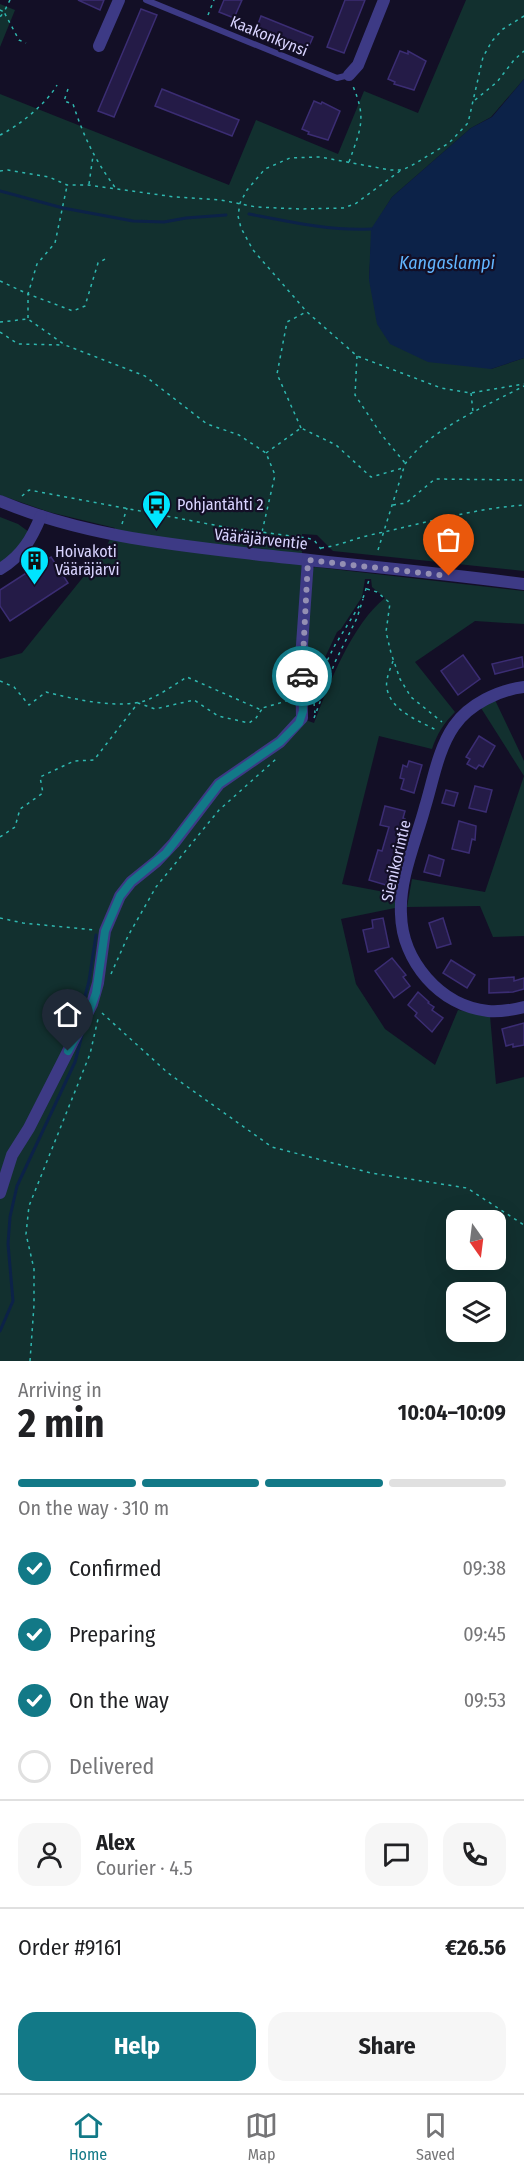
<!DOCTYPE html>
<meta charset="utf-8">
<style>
:root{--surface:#fff;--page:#f6f6f6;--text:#202124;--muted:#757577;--line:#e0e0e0;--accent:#127987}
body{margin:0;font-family:"Fira Sans Condensed",sans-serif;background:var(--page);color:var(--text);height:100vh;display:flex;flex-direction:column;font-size:22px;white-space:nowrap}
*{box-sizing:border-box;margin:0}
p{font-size:20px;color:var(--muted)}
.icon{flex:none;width:33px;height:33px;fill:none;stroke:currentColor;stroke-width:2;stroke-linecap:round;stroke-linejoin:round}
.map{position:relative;height:1361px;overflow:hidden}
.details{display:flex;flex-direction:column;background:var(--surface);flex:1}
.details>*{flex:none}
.needle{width:39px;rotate:166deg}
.buttons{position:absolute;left:446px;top:1210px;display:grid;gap:12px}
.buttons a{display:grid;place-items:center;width:60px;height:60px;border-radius:12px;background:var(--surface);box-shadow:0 6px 24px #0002;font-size:30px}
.pin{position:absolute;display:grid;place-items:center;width:51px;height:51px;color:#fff;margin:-62px -26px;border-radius:50% 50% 50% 0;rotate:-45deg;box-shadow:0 0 6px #0007}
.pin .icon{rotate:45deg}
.courier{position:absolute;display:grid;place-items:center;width:60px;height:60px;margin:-30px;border:4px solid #127987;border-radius:50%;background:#fff;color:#222;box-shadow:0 2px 8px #0007}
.headline em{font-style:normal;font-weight:700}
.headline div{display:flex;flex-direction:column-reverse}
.headline{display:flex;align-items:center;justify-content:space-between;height:102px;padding:0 18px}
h1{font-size:39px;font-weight:700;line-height:45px}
.bar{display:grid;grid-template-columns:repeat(4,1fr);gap:9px 6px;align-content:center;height:72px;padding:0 18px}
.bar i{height:8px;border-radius:4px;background:var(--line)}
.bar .selected{background:var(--accent)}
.bar p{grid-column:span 4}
.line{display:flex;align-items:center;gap:15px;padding:0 18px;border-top:2px solid var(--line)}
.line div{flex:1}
.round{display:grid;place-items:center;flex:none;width:63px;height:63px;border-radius:18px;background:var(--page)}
ol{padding:0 18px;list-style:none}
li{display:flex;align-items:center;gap:18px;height:66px}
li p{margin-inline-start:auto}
li .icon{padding:6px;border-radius:50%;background:var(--accent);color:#fff;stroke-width:4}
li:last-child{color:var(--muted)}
li i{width:33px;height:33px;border:3px solid var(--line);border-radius:50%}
.cta{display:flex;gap:12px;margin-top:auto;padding:12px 18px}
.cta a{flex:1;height:69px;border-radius:18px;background:var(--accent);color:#fff;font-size:24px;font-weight:700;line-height:69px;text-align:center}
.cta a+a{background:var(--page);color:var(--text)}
.dock{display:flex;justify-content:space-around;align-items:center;height:84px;border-top:2px solid var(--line);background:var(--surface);font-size:16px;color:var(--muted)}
.dock a{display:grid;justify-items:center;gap:3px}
.dock .selected{color:var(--accent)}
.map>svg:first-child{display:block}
.green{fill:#12302f;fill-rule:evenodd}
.water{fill:#0c2248}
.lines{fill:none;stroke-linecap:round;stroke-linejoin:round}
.stream{stroke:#0c2248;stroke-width:3}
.building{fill:#241b47;stroke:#3b2d73;stroke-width:1.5}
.path{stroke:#2fb8b0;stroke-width:1.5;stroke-dasharray:3 4.5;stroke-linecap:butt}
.lane{stroke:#3d3a85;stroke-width:6}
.street{stroke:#3d3a85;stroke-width:12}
.done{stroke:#948fb3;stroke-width:6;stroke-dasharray:0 10.8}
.route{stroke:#127987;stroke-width:8}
.labels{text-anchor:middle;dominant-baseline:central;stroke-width:4.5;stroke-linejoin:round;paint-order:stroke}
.street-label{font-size:16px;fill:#d9d4ff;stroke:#130f26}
.poi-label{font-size:16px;fill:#d9d4ff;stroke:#130f26;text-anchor:start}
.water-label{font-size:18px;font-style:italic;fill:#62b6ff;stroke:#130f26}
</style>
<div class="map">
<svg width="524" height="1361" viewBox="0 0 524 1361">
<rect width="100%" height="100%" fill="#130f26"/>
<!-- green -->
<g class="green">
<path d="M466,0H524V79L491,117L471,128L392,197L372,229L369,279L491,369L524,358V571L333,551L317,535L302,534V572L296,662L303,719L314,723C329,684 352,624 385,598L372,587L371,579H365L362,597L341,629L337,632L321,666L316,670L305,667L313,568L315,567L524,591V624L475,621L415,662L455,712C444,723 437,734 432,749L379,736L342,884L395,894V908L341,919L356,984L385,1029L435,1065L458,1010L490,1016L496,1084L524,1077V1361H0V659L22,653L105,550L115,528L49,512L0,495V94L229,185L256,120L338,154L364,91L418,113ZM456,1221H495V1260H456ZM456,1293H495V1332H456Z"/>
<polygon points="0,4 15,10 0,47"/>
<polygon points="0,517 18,524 29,532 17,549 0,563"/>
<polygon points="495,700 524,761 524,936 493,937 480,906 407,907 412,879 485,892 524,776 481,708"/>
</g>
<!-- water -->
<polygon class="water" points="524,79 524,358 491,369 428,362 390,344 377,324 369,280 371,229 392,197 471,128 492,117"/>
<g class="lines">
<!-- stream -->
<g class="stream">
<polyline points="0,191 63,208 133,221 164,222 186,218 226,215"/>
<path d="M249,214C290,222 330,231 371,229"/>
<polyline points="76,1020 83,1004 89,981 96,935"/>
<polyline points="0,1331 13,1301 8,1244 10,1217 17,1186 75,1062 82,1035"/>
</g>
</g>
<!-- building -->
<g class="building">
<polygon points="78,0 104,0 100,10"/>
<polygon points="224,0 242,0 234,18 219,12"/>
<polygon points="345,0 365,0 344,53 327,47"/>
<polygon points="141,9 157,15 114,117 98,111"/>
<polygon points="261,16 313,37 306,53 255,32"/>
<polygon points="400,51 408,54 408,51 426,61 414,90 394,84 395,82 388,79"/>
<polygon points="162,89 239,120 232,136 155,106"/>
<polygon points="314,101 321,104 322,102 340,111 328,140 308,134 309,132 302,129"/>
<polygon points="51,557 68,583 10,621 0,606 0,590"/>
<polygon points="463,655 480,679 458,695 441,671"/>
<polygon points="522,657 523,667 495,674 492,664"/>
<polygon points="479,736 495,746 483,767 479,765 476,769 467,764 470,759 466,757"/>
<polygon points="409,761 422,765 414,793 401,789 404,779 400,778 403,765 407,767"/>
<polygon points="475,786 492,790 486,812 469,808"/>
<polygon points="446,790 458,793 454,806 442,803"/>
<polygon points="385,806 405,811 403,818 405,819 386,885 369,880 378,850 382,851 389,827 380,825"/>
<polygon points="459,821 476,826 475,840 472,839 469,853 452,849"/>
<polygon points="429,855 444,860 440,876 424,872"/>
<polygon points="383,918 389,947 368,952 363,930 373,928 372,920"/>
<polygon points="443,918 451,944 437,948 429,923"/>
<polygon points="392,958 406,975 403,977 410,986 394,998 375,971"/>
<polygon points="451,960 475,975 467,988 443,973"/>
<polygon points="514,977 514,981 524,978 524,989 513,992 489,993 489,979"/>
<polygon points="418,992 429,1002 428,1003 434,1007 432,1010 443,1018 432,1032 415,1016 417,1013 408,1005"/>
<polygon points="524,1023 524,1045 513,1047 513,1044 506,1046 502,1029"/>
</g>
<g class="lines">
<!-- path -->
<g class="path">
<polyline points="10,0 4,12 19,40 26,43"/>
<polyline points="0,10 4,12 0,17"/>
<polyline points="208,15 214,0"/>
<polyline points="524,16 503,29 492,41 483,57 468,123 449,143 411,166 402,170 390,170 320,157 290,158 265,169 247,190 240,203 238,216 241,228 253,250 307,312 357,356 441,388 471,393 524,384"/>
<path d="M68,89L64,101L73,104C84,138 96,162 117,190"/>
<polyline points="475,100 497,82 514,60 524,51"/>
<path d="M0,135C19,126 47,103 57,85"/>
<path d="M349,162C361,128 367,118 352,84"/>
<polyline points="0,171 8,170 49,177 67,185 88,185 175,197 221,200 256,207 300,209 343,208 355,204 400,171"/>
<polyline points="89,184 93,156"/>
<polyline points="0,281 28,294 37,264 55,243 67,186"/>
<polyline points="28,318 28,294 73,311 85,306 98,263 107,258"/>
<polyline points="0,322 28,319 65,345 145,376 207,424 239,435 266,453 275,475 262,532"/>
<polyline points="0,332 18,344 64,345"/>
<polyline points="357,356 355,395 381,434 405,463"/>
<polyline points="471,393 473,412"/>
<polyline points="301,428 277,374 287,322 306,312"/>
<polyline points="266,453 301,428 336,445 371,477 403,468"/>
<polyline points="22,496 29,490 230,528 307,538 314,540 321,549"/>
<polyline points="393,505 406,503 435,479 524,480"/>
<polyline points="122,524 127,508"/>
<path d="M321,548C338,546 353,539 370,535C422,524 470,509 524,505"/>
<path d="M378,550L405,464C429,430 488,405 524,386"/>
<polyline points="367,589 377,592 390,603 386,632 391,653 400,679 411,697 442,722"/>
<polyline points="363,598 370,577"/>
<path d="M393,661C390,670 385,680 387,689C392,712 420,721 438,731"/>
<path d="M0,681L14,687L29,705L46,692C73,699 120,710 147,700C160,695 174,685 187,677L259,709L290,700"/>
<polyline points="314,687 335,645 361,603"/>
<polyline points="314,703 315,713"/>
<polyline points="314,718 335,662 357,618 363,599"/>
<polyline points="0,837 15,827 20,809 43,793 40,777 74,761 94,760 138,703 155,709 194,700 218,716 249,723 256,718 262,709"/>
<polyline points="0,918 23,923 94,930"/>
<polyline points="111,974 128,936 156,887 219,810 276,759"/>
<polyline points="102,1013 168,1073 272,1147 371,1173 467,1188 524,1225"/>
<polyline points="30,1361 34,1305 34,1269 26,1234 29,1206 90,1054 98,1019"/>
</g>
<!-- lane -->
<polyline class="lane" points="146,0 337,78 349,75"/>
<!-- street -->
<g class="street">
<polyline points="99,46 119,0"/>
<polyline points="349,75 358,65 384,0"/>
<path d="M0,501C81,535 166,544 253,554C343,564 434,572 524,584"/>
<path d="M0,569C22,556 32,538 41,516"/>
<path d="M524,687C499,690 469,704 454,726C438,749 433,781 425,807C416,841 399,879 401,914C402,961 440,1006 488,1011C500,1012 512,1010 524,1007"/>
<polyline points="0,1193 12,1155 29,1128 92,1004 98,983 105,931 120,896 131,882 157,861 174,843 219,784 280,742 302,718 301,659 308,560"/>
</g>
</g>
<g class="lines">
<!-- done -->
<polyline class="done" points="302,676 308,560 449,576"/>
<!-- route -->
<polyline class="route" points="68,1051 88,1015 96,993 105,931 120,896 131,882 166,853 219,784 280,742 299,723 303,711 302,676"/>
</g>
<!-- icons -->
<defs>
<symbol id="bus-pin" viewBox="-11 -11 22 30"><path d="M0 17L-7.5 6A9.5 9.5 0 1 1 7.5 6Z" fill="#00e5ff" stroke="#130f26"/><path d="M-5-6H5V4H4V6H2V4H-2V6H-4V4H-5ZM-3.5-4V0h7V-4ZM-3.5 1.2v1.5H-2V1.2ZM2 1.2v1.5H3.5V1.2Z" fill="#111"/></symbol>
<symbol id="building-pin" viewBox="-11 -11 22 30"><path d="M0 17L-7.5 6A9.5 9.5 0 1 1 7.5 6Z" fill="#00e5ff" stroke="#130f26"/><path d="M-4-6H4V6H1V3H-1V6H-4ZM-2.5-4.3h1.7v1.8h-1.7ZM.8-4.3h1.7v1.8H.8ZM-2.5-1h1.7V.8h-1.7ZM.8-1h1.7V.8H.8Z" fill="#111"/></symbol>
</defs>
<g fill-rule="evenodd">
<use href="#bus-pin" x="140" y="488" width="33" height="45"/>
<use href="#building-pin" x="18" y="544" width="33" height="45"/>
</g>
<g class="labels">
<!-- street labels -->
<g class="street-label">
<text transform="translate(269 36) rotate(22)">Kaakonkynsi</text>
<text transform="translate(261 539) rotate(6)">Vääräjärventie</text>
<text transform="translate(396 861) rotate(-77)">Sienikorintie</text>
</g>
<!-- poi labels -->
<g class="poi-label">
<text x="177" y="504">Pohjantähti 2</text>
<text x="55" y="551">Hoivakoti<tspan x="55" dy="18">Vääräjärvi</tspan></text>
</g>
<!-- water labels -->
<g class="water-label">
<text x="447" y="263">Kangaslampi</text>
</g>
</g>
</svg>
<div class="buttons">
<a><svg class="needle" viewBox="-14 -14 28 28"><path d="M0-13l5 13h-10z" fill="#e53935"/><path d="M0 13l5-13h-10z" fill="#757577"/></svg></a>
<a><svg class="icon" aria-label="layers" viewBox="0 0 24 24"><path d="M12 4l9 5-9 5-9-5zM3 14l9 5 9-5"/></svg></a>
</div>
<div class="pin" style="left:449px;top:576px;background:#ea580c"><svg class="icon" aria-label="bag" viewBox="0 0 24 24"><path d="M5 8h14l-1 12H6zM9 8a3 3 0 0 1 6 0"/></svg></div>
<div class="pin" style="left:68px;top:1051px;background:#1f2937"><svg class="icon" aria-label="home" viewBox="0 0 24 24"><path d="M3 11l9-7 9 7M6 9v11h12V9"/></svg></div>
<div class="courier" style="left:302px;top:676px"><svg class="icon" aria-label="car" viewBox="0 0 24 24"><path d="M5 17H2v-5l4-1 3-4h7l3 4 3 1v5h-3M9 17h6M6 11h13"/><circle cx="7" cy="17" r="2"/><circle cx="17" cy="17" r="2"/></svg></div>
</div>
<section class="details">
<div class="headline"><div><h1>2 min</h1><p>Arriving in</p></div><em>10:04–10:09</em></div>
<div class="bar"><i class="selected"></i><i class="selected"></i><i class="selected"></i><i></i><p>On the way · 310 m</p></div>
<ol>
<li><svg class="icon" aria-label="check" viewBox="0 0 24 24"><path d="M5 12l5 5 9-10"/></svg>Confirmed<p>09:38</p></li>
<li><svg class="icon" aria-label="check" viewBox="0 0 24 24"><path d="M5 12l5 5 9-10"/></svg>Preparing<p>09:45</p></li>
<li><svg class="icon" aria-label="check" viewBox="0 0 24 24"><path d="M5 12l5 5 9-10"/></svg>On the way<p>09:53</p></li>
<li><i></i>Delivered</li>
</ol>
<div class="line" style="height:108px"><a class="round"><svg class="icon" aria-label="person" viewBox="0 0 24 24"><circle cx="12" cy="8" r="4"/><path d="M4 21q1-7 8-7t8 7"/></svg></a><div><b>Alex</b><p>Courier · 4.5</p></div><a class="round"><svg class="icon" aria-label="chat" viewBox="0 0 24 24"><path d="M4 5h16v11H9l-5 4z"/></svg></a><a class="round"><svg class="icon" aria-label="phone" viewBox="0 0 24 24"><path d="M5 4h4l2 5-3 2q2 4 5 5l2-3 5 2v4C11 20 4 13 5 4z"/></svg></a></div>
<div class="line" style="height:78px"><div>Order #9161</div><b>€26.56</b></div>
<div class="cta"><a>Help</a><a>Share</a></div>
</section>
<nav class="dock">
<a class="selected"><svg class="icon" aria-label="home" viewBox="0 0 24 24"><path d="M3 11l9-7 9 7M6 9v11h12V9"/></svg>Home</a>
<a><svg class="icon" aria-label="map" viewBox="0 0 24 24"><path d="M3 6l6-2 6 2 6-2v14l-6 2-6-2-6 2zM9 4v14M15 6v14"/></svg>Map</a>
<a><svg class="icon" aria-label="saved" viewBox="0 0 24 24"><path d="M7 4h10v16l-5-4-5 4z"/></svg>Saved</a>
</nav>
